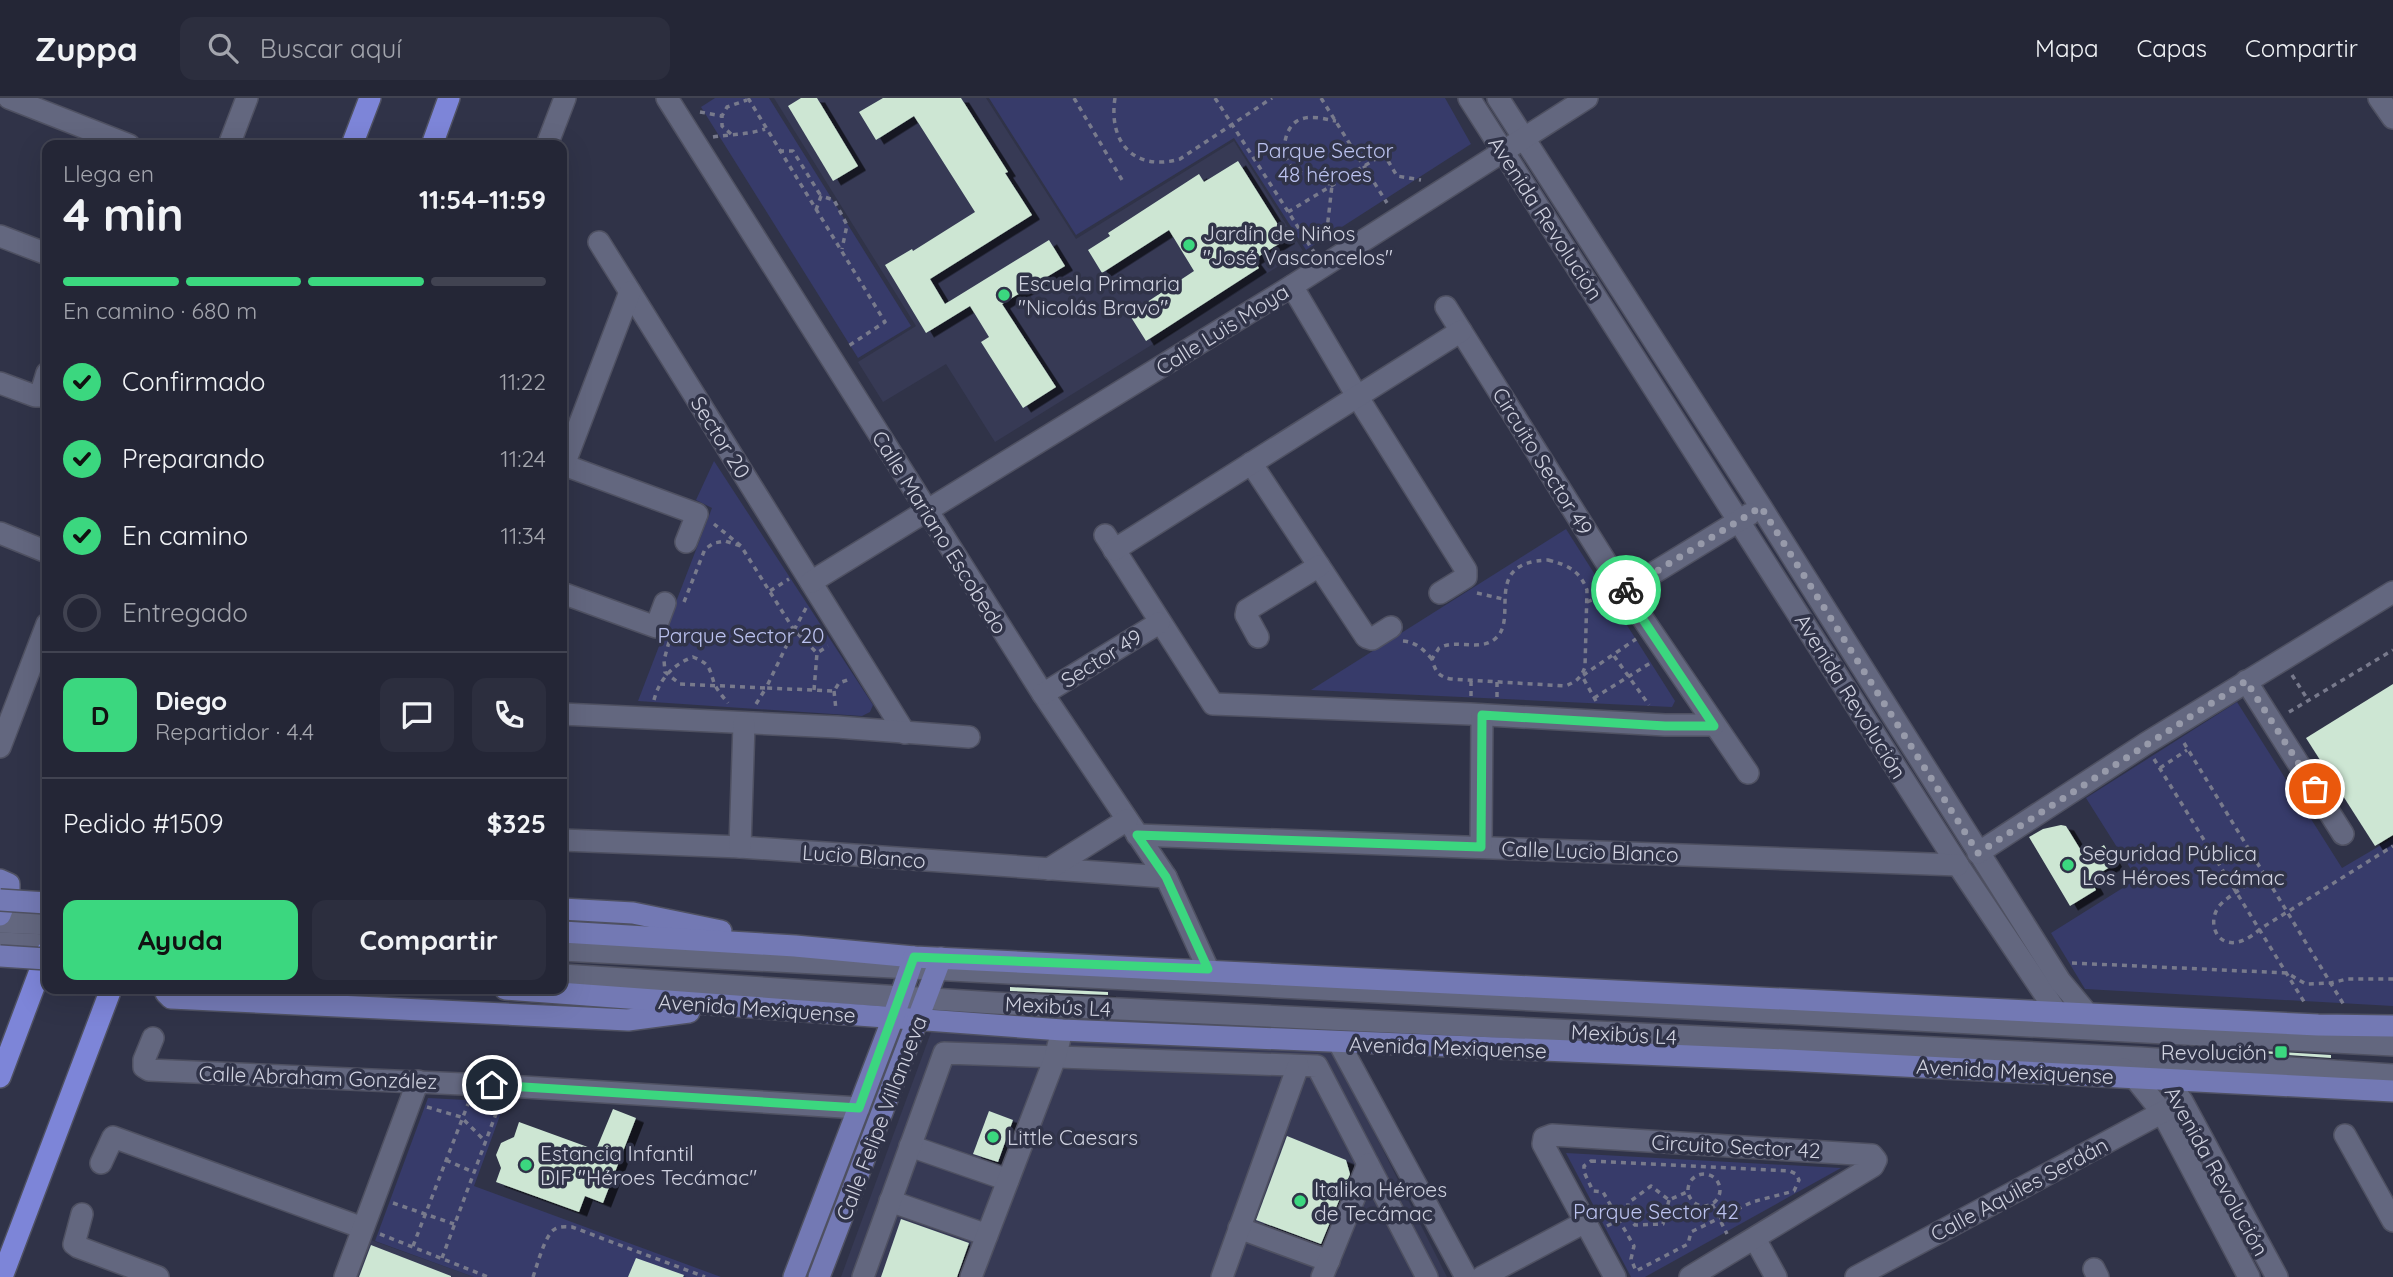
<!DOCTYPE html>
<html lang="es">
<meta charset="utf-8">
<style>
:root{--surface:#242636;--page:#2c2e3e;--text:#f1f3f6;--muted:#a3a5ad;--line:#414351;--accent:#3bd77f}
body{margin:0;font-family:Quicksand,sans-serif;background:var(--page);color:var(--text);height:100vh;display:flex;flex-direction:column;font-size:26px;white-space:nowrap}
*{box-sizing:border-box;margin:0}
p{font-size:23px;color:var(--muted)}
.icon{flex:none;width:38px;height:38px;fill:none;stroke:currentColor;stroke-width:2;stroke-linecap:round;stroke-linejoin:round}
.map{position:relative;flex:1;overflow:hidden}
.details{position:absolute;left:42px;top:42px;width:525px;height:854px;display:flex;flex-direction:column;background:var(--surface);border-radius:14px;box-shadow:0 7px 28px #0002,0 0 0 2px var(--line)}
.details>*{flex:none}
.pin{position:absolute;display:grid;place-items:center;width:60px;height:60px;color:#fff;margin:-30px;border:4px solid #fff;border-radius:50%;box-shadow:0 2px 7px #0007}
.courier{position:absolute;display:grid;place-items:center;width:70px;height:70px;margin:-35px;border:5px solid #3bd77f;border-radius:50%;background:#fff;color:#222;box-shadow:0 2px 9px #0007}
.summary em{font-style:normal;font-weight:700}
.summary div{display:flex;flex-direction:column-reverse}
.summary{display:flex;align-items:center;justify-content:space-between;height:119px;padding:0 21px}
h1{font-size:46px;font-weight:700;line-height:52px}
.bar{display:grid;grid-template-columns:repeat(4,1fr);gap:10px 7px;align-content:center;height:84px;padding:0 21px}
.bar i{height:9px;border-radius:5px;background:var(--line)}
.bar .on{background:var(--accent)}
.bar p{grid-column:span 4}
.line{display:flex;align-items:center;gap:18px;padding:0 21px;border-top:2px solid var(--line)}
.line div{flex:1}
.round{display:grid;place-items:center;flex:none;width:74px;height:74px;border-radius:14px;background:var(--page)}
ol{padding:0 21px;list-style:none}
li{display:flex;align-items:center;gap:21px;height:77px}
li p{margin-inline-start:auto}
li .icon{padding:7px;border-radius:50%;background:var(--accent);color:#111;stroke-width:4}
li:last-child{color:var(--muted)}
li i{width:38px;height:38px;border:4px solid var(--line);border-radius:50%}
.cta{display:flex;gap:14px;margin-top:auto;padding:14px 21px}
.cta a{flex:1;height:80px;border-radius:14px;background:var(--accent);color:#111;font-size:28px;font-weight:700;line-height:80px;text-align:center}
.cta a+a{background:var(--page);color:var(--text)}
header{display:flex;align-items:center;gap:42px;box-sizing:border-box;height:98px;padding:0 35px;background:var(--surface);border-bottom:2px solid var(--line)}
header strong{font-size:33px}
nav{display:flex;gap:38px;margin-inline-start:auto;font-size:24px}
.search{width:490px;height:63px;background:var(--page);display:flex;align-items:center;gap:18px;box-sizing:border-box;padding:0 24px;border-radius:14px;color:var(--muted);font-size:26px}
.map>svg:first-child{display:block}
.built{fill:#373a55}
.green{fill:#373b6a}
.building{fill:#cde6d3;filter:url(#shadow)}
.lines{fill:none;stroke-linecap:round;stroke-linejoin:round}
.minor-casing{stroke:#4f5162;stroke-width:24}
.major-casing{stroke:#4f5162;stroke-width:24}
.highway-casing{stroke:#4f5162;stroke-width:24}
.path{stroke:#787a8c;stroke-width:3.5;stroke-dasharray:5 5;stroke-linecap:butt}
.minor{stroke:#63677f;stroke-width:21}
.major{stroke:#7379b4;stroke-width:21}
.highway{stroke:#7d85d8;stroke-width:21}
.major-bridge-casing{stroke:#4f5162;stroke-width:24;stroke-linecap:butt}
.major-bridge{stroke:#7379b4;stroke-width:21}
.done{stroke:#979aaa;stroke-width:7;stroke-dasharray:0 12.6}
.route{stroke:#3bd77f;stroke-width:9}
.poi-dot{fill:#3bd77f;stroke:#303348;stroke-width:2.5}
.labels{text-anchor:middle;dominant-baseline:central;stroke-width:7;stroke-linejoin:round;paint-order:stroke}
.park-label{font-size:21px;fill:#bbc2ef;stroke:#303348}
.street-label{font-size:21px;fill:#cfd1df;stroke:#303348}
.poi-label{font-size:21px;fill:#cfd1df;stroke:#303348;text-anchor:start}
</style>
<header>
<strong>Zuppa</strong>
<div class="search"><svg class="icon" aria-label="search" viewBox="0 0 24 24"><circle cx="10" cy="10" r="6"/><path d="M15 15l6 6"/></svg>Buscar aquí</div>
<nav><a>Mapa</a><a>Capas</a><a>Compartir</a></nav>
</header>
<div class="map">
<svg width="2393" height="1179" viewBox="0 0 2393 1179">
<defs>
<filter id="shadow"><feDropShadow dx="8" dy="4.5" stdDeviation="0" flood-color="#0009"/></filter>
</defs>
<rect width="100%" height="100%" fill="#303348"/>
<!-- built -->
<g class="built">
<polygon points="774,0 986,0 1076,141 1234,43 1303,153 995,344 946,266 883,304 858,264 916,228"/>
<polygon points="933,929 1330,947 1447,1179 841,1179"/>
<polygon points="368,1141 474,1179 353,1179"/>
</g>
<!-- green -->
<g class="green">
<polygon points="715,0 769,0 911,228 858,260 701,9"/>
<polygon points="989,0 1445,0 1471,46 1306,152 1234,40 1076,137"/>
<polygon points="714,363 873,607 870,614 862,618 638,603 712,410 696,402"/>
<polygon points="1566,431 1675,603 1672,609 1311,592"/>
<polygon points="2237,604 2342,770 2393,740 2393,908 2085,891 2051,835 2137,781 2086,700"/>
<polygon points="428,1000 505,1004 474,1088 721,1179 474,1179 375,1143"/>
<polygon points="1566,1055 1841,1070 1645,1179 1631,1179"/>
</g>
<!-- building -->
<g class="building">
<polygon points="801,0 817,0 858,68 833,83 788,8"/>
<polygon points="883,0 961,0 1008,74 1005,75 1032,117 930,181 945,206 1049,142 1065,168 1002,206 1056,289 1023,310 981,244 989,239 970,208 926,235 885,167 912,151 913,153 975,114 914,18 876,42 859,14"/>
<polygon points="1238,63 1287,141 1253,162 1259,170 1146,243 1129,216 1194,173 1169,132 1102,175 1088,152 1110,138 1108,135 1199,76 1204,84"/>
<polygon points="2393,586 2393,737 2375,748 2306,640"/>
<polygon points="2061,727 2066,728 2085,759 2104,747 2115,766 2090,781 2096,792 2070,808 2029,739 2043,731"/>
<polygon points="1010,889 1108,894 1108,897 1010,893"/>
<polygon points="2232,951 2331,957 2331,960 2232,953"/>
<polygon points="613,1011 636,1020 603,1105 585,1098 579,1114 496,1084 501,1070 496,1057 501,1045 514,1039 519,1024 596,1052"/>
<polygon points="989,1013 1013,1022 998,1064 973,1056"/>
<polygon points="1287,1038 1346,1062 1350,1076 1321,1146 1256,1122"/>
<polygon points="901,1121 969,1145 957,1179 881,1179"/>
<polygon points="371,1147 451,1178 451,1179 359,1179"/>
<polygon points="636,1160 684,1177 683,1179 628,1179"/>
</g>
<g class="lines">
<defs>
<g id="minor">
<polyline points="9,0 129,47"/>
<polyline points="667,0 1043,596 1166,779 1208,871"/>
<polyline points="1469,0 1958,767 2056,913 2067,923"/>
<polyline points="1498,0 1761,409 2060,883 2086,914 2099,924"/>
<polyline points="2379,0 2393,20"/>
<polyline points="229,47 247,0"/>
<polyline points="547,47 565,0"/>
<polyline points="0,138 47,156"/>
<polyline points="599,144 905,635"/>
<polyline points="1292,188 1357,298 1466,472 1466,479 1440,495"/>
<polyline points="1446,209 1624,493 1748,675"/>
<polyline points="0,285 35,298 40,298 47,275"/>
<polyline points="1251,365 1366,539 1372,541 1391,529"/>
<polyline points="564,367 697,416 686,444"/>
<polyline points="562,372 630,194"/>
<polyline points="0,435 47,454"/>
<polyline points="1105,437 1213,606 1470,616 1665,627 1714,627"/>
<polyline points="1114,452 1461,233"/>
<polyline points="811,484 1292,188 1587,0"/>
<polyline points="1624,493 1750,416"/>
<polyline points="562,495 656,529 665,505"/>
<polyline points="1258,539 1246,517 1247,512 1319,468"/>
<polyline points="2246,583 2343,736"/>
<polyline points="1043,596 1159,525"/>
<polyline points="562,616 837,629 969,639"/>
<polyline points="0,649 47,526"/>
<polyline points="1137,737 1958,767"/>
<polyline points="562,742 740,749 1166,779"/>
<polyline points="740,749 744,626"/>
<polyline points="1481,749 1482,617"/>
<polyline points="1978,755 2145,646 2393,494"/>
<polyline points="1049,771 1127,722"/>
<polyline points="0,824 47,826"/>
<polyline points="0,845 47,847"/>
<path d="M562,852C1172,886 1783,912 2393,947"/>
<polyline points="562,877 994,905 2141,960 2393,977"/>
<polyline points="153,940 144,962 144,969 149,972 507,988 859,1010"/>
<polyline points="1339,945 1466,1179"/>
<polyline points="2124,971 2134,979 2162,1014 2249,1179"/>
<polyline points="2155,972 2167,982 2182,1003 2277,1179"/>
<polyline points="2345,1037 2393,1123"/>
<polyline points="910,1048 1008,1082"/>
<polyline points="101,1065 113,1039 363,1130"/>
<polyline points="890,1103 987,1137"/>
<polyline points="82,1116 74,1146 78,1149 158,1179"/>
<polyline points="1239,1130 1329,1163"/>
<polyline points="1755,1141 1776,1179"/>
<polyline points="2094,1171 2098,1179"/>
<polyline points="345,1179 418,983"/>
<polyline points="863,1179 944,955 1317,968 1427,1179"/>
<polyline points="971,1179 1055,960 1062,932"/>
<polyline points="1222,1179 1298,968"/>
<polyline points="1322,1179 1368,1066"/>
<polyline points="1482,1179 1587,1123"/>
<polyline points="1615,1179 1543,1046 1544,1040 1552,1037 1872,1057 1876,1062 1873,1068 1690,1179"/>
<polyline points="1856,1179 2174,1008"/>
</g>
<g id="major">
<polyline points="0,782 9,786 9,793 0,817"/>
<polyline points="562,811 633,815 721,833"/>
<polyline points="562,834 795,848 914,859 2318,927 2393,928"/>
<polyline points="165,891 166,895 171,900 628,922 689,914"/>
<polyline points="505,891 1062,932 1787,962 2393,993"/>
<polyline points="794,1179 893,920 914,859"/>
<polyline points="819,1179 941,860"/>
</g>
<g id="highway">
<polyline points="352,47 370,0"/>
<polyline points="432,47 449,0"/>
<polyline points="0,979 47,854"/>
<polyline points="2,1179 111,891"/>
</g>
</defs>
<!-- minor casing -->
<use href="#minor" class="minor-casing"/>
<!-- major casing -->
<use href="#major" class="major-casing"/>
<!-- highway casing -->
<use href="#highway" class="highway-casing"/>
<!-- path -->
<g class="path">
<polyline points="748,0 885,224 847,249"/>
<polyline points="1074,0 1122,82"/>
<path d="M1115,0C1108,45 1135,74 1180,61L1272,0"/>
<polyline points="1215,0 1314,154"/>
<polyline points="1321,0 1387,105"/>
<polyline points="700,14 722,18"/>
<polyline points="731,36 722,28 722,18 727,9 747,2"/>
<path d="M713,39C731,36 747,37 765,31"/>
<polyline points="779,53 793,53 821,98"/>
<polyline points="816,112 821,98 834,102 847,127 842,151"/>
<polyline points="1288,114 1384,56 1397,78 1421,82"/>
<path d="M1308,144L1327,132L1332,87C1322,83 1298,75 1291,68C1280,56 1284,31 1297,23C1309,16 1324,21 1336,23"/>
<path d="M1548,462C1568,467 1580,473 1587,492L1585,569C1581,580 1576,584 1565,588L1451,581C1439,579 1435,573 1432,561L1439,550C1457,540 1482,555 1497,539C1518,518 1482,464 1548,462Z"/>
<polyline points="770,493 789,481"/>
<polyline points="1477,495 1503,501"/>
<polyline points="684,504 705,451 714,445 725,443 741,448"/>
<polyline points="1587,504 1604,497"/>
<polyline points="806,510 794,532 817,555"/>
<path d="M1403,543C1416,544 1424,552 1432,561"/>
<polyline points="669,544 664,562 665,574 680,586 766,590 794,532 741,448 714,426"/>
<polyline points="1614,558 1649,607"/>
<polyline points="2292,577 2308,602"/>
<polyline points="1497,584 1497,600"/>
<polyline points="814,592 817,555 828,548"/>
<polyline points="834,593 836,612"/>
<polyline points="1471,598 1471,583"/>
<polyline points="1594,600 1652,564"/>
<path d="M654,602C659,582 673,566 693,559C710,566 709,569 714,585C717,592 723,599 728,605"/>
<polyline points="1596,603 1582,578 1636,541"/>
<polyline points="756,606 766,590 834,593 839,585 850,581"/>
<polyline points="2289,614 2393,552"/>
<polyline points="2184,645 2344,907"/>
<polyline points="2154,661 2306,907"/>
<polyline points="2160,670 2187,652"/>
<path d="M2264,776C2251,785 2234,794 2222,805C2201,825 2222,866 2260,831L2393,748"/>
<polyline points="2072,865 2287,875 2306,886 2331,885 2347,881 2393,881"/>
<polyline points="427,1009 461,1019 484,1042"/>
<polyline points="446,1062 473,1074"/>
<polygon points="1591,1063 1790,1073 1796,1076 1799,1082 1794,1093 1752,1104 1691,1134 1688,1146 1636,1173 1631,1161 1634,1148 1603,1094 1593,1093 1584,1074 1584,1068"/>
<circle cx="1704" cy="1092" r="16"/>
<polyline points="393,1105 454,1126"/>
<polyline points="1712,1106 1727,1136"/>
<polyline points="1627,1118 1635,1127 1663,1126 1669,1102"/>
<polyline points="1607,1128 1627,1118 1628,1105 1651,1088 1669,1102 1687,1094"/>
<polyline points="380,1136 488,1179"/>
<polyline points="413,1148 468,1006"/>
<polyline points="442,1160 500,1005"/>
<path d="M533,1179C537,1168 545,1136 555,1131C560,1128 567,1129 572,1129L705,1179"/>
</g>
<!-- minor -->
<use href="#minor" class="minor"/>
<!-- major -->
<use href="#major" class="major"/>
<!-- highway -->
<use href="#highway" class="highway"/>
<defs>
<g id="major-bridge">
<polyline points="0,802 47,805"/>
<polyline points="0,858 47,861"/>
</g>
</defs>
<!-- major-bridge casing -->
<use href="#major-bridge" class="major-bridge-casing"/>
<!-- major-bridge -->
<use href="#major-bridge" class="major-bridge"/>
</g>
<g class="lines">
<!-- done -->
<polyline class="done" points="1626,492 1761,409 1978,755 2246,583 2315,691"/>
<!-- route -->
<polyline class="route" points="492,987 859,1010 914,859 1208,871 1166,779 1137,737 1481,749 1482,617 1665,628 1714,628 1624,493 1626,492"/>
</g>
<!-- markers -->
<g class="poi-dot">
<circle cx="1189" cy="147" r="7"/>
<circle cx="1004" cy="197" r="7"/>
<circle cx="2068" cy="767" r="7"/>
<rect x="2274" y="947" width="14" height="14" rx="3.5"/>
<circle cx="993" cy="1039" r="7"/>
<circle cx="526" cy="1067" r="7"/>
<circle cx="1300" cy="1103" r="7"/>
</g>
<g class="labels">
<!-- park labels -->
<g class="park-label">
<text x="1325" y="52">Parque Sector<tspan x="1325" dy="24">48 héroes</tspan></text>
<text x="741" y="537">Parque Sector 20</text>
<text x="1656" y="1113">Parque Sector 42</text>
</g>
<!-- street labels -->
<g class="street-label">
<text transform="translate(1546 120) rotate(57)">Avenida Revolución</text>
<text transform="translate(1222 231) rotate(-32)">Calle Luis Moya</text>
<text transform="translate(721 339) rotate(58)">Sector 20</text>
<text transform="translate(1543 363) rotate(58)">Circuito Sector 49</text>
<text transform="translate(940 434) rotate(58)">Calle Mariano Escobedo</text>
<text transform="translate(1101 560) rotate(-32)">Sector 49</text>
<text transform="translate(1851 598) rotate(58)">Avenida Revolución</text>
<text transform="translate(1590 753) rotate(2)">Calle Lucio Blanco</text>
<text transform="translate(864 758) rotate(4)">Lucio Blanco</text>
<text transform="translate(1058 908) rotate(3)">Mexibús L4</text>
<text transform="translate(757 910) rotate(4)">Avenida Mexiquense</text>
<text transform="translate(1624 936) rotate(3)">Mexibús L4</text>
<text transform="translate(1448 949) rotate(2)">Avenida Mexiquense</text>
<text transform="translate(2015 973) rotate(3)">Avenida Mexiquense</text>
<text transform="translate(318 979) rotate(2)">Calle Abraham González</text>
<text transform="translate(881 1020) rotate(-69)">Calle Felipe Villanueva</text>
<text transform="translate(1736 1048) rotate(3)">Circuito Sector 42</text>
<text transform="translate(2217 1073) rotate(61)">Avenida Revolución</text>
<text transform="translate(2019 1091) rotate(-28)">Calle Aquiles Serdán</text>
</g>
<!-- poi labels -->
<g class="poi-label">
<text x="1203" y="135">Jardín de Niños<tspan x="1203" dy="24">"José Vasconcelos"</tspan></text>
<text x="1018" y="185">Escuela Primaria<tspan x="1018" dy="24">"Nicolás Bravo"</tspan></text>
<text x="2082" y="755">Seguridad Pública<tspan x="2082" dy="24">Los Héroes Tecámac</tspan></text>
<text x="2267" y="954" text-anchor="end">Revolución</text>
<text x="1007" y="1039">Little Caesars</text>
<text x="540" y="1055">Estancia Infantil<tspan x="540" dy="24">DIF "Héroes Tecámac"</tspan></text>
<text x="1314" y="1091">Italika Héroes<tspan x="1314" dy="24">de Tecámac</tspan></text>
</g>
</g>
</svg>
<div class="pin" style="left:2315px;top:691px;background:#ea580c"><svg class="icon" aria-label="bag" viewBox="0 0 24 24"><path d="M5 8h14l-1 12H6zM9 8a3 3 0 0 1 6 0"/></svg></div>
<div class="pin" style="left:492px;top:987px;background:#1f2937"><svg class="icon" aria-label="home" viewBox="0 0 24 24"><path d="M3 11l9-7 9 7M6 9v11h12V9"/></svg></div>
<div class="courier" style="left:1626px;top:492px"><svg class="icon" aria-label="bike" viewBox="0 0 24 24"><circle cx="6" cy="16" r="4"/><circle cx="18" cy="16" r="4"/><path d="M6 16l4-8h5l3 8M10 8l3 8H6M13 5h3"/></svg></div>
<section class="details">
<div class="summary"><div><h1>4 min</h1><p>Llega en</p></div><em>11:54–11:59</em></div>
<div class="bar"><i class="on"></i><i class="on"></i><i class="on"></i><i></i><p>En camino · 680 m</p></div>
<ol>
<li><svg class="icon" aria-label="check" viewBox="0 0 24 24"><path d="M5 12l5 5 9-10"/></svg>Confirmado<p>11:22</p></li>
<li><svg class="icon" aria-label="check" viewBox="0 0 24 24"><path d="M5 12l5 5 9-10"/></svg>Preparando<p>11:24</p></li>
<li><svg class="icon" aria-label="check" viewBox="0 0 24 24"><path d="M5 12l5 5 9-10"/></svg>En camino<p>11:34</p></li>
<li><i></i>Entregado</li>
</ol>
<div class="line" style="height:126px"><b class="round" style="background:var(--accent);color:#111">D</b><div><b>Diego</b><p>Repartidor · 4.4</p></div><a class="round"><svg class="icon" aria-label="chat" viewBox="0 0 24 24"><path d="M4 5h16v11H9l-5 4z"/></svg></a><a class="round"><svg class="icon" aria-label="phone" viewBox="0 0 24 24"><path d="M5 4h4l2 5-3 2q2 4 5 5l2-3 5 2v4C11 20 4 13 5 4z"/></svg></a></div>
<div class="line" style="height:91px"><div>Pedido #1509</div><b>$325</b></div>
<div class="cta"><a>Ayuda</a><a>Compartir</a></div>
</section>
</div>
